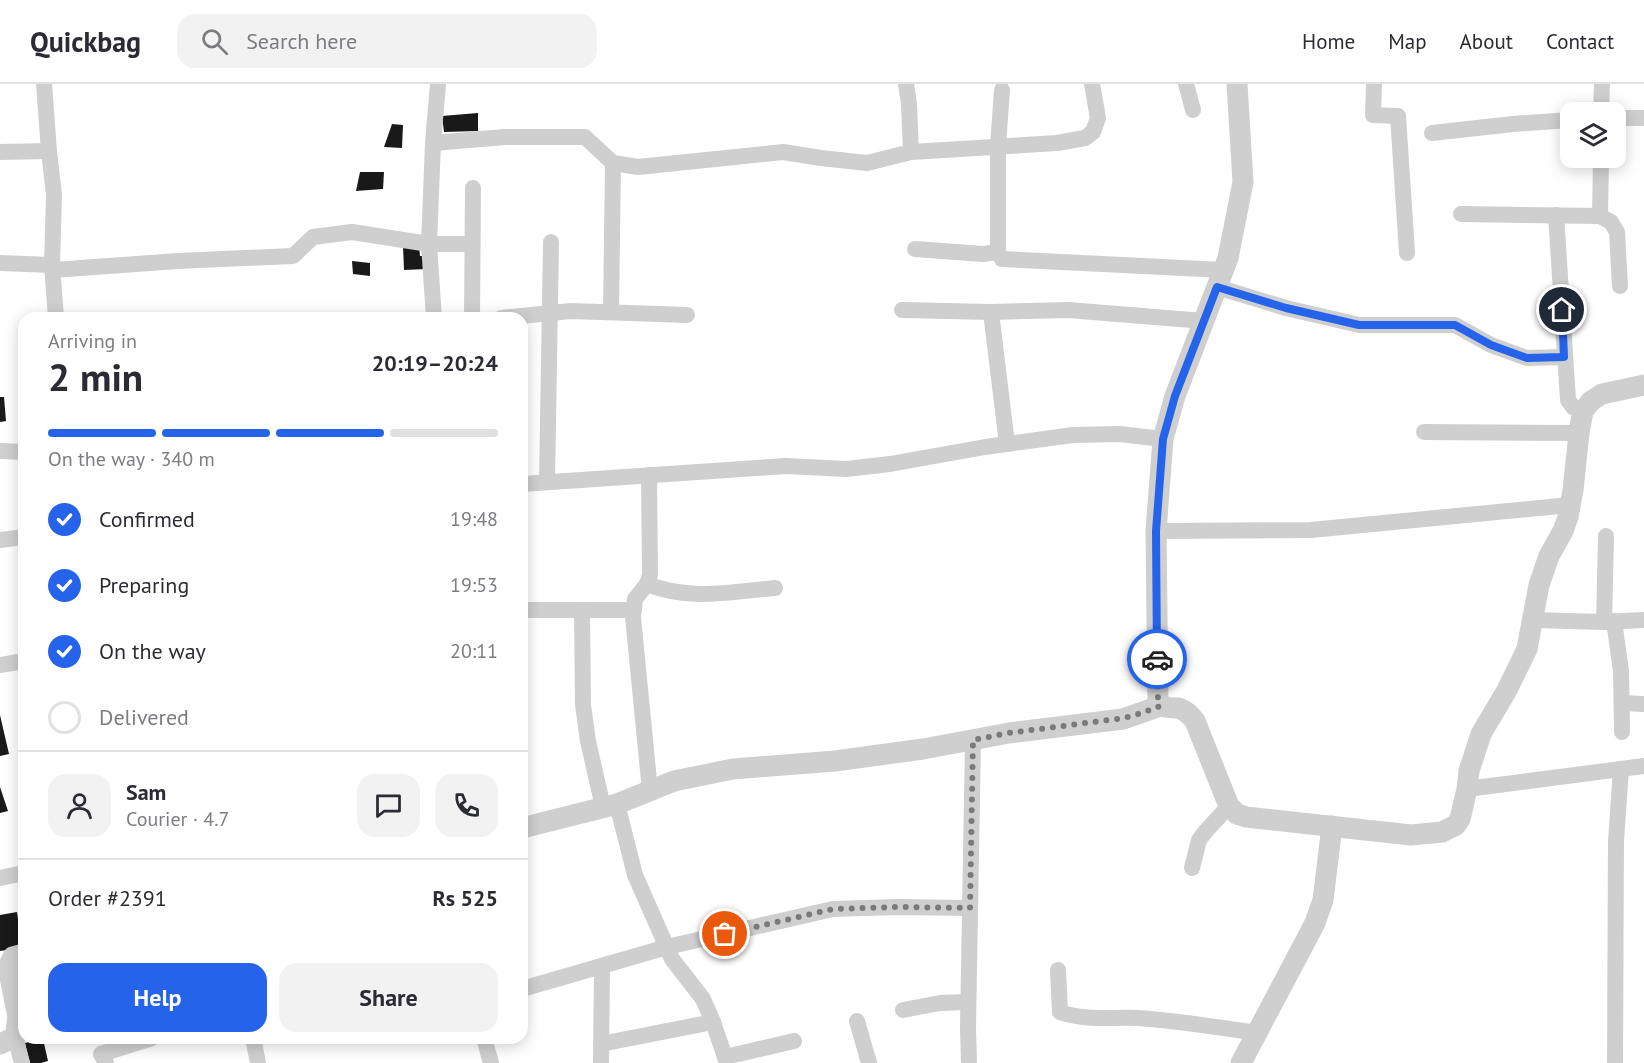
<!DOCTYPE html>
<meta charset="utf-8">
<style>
:root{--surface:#fff;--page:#f2f2f3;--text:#2b2b33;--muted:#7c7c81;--line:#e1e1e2;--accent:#2563eb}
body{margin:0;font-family:"PT Sans",sans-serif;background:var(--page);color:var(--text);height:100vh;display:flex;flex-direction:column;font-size:22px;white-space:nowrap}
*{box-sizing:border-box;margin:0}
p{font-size:20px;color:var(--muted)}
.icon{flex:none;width:33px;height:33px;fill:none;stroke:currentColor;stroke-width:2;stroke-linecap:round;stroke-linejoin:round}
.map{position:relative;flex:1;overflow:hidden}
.sheet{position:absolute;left:18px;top:228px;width:510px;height:732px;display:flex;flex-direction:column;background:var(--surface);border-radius:18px;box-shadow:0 3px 15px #0003}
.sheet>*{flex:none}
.buttons{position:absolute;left:1560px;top:18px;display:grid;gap:12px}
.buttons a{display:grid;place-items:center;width:66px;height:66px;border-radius:12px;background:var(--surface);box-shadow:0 3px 15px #0003;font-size:30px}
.pin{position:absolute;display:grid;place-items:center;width:51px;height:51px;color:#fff;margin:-26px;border:3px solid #fff;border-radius:50%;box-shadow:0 2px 6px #0007}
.courier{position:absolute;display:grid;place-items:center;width:60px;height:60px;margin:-30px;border:4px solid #2563eb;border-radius:50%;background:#fff;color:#222;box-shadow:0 2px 8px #0007}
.summary em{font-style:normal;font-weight:700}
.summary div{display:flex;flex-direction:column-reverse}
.summary{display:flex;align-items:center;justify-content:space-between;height:102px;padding:0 30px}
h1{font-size:39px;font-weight:700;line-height:45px}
.bar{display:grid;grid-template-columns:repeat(4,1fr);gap:9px 6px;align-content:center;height:72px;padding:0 30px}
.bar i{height:8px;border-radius:4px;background:var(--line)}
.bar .on{background:var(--accent)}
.bar p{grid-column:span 4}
.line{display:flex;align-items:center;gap:15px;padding:0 30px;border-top:2px solid var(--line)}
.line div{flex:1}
.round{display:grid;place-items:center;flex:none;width:63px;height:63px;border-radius:18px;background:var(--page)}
ol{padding:0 30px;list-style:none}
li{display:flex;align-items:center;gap:18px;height:66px}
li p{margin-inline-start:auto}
li .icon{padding:6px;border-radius:50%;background:var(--accent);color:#fff;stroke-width:4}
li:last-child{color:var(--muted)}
li i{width:33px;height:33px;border:3px solid var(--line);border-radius:50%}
.primary-button{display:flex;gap:12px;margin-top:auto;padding:12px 30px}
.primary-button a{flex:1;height:69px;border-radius:18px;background:var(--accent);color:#fff;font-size:24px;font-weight:700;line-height:69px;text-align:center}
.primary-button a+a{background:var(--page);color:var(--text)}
header{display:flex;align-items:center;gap:36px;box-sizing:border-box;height:84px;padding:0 30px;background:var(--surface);border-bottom:2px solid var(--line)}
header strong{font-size:28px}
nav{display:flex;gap:33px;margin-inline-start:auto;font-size:21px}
.search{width:420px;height:54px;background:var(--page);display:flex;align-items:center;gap:15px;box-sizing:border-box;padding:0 21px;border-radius:18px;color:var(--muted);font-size:22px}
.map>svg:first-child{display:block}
.building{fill:#191919}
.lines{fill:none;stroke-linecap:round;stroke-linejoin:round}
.minor{stroke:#cfcfcf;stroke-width:16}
.tertiary{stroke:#cfcfcf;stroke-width:21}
.done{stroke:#7a7a7a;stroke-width:6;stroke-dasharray:0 10.8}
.route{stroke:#2563eb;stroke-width:8}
</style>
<header>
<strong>Quickbag</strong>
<div class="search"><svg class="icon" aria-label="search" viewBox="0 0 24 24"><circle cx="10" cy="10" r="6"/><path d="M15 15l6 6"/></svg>Search here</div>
<nav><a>Home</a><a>Map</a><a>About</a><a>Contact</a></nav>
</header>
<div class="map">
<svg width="1644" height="979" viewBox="0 0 1644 979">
<rect width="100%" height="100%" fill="#fff"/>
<!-- building -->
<g class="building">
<polygon points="478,29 478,47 444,48 442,32"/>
<polygon points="392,40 403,41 402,64 384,63"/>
<polygon points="360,88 384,88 383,105 356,107"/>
<polygon points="419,161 420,172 423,172 427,185 404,186 403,162"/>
<polygon points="352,177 370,179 370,192 353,190"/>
<polygon points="0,313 4,313 6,337 0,338"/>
<polygon points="0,631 9,670 0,672"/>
<polygon points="0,703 8,727 0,729"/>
<polygon points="17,828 22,864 0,867 0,831"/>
<polygon points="43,955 48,977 41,979 30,979 25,959"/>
</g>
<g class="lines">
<!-- minor -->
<g class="minor">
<polyline points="44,0 49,67 54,111 52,181 56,234"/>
<polyline points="1186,0 1193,26"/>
<polyline points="1374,0 1373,31 1398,32 1407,169"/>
<polyline points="1002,6 998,62 998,168 1002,175 1223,186"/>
<polyline points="1601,28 1602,0"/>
<polyline points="1616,34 1644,34"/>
<polyline points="1432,49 1513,40 1570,36"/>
<polyline points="433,59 505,53 585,53 613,79 638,83 783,68 821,74 867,79 911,68 909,20 906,0"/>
<polyline points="0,68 49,67"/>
<polyline points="911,68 1057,59 1085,54 1093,48 1098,34 1092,0"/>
<polyline points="1461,130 1600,132 1601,74"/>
<polyline points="1556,131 1568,316 1573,323 1583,327"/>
<polyline points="1600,132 1611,138 1617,148 1620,202"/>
<polyline points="915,165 983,170 998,168"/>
<polyline points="0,179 52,181"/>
<polyline points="53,186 178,177 293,172 313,153 352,148 429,160 433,59 438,0"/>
<polyline points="1217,203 1286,224 1359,241 1455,241 1491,261 1527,274 1564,273"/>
<polyline points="902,226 991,228 1068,226 1204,237"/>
<polyline points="611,228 613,79"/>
<polyline points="991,228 1007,360"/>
<polyline points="434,234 429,160 472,160"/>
<polyline points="472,234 473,104"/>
<polyline points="501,234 571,227 687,231"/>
<polyline points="1424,348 1579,349"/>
<polyline points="0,367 24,368"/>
<polyline points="649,391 650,491 647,500 635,515 633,533 650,707"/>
<polyline points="547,398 551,158"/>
<polyline points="522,400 786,382 846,385 890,380 985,363 1073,351 1119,350 1163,355"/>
<polyline points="1156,447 1311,446 1570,421"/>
<polyline points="0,456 24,453"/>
<path d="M647,500C690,517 730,508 775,504"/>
<polyline points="522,526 634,526"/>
<polyline points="582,526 583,621 588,657 603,723"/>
<polyline points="1532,536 1604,538 1644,536"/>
<polyline points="1614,537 1621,587 1622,648"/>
<polyline points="1604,538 1606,452"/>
<polyline points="0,581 24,577"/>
<polyline points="1622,619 1644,620"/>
<polyline points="1467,705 1644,682"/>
<polyline points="617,720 635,791 672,875 703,915 713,938 727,979"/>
<polyline points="1192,784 1199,756 1205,748 1229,722"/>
<polyline points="0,794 24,789"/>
<path d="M1058,886L1060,928C1085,937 1112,933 1138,934C1178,937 1218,943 1257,949"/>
<polyline points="522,905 667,863 833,825 898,823 970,824"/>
<polyline points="903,926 940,919 968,918"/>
<polyline points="857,937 869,979"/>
<polyline points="15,953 22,979"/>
<polyline points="253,954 258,979"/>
<polyline points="484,954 491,979"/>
<polyline points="601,960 713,938"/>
<polyline points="725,973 794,957"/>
<polyline points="106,979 101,970 152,954"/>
<polyline points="601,979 602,883"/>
<polyline points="969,979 968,943 973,656"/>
<polyline points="1615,979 1616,757 1621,685"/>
</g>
<!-- tertiary -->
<g class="tertiary">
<path d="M1237,0L1243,98L1228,174L1175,312L1163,355L1156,447L1158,619C1164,625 1170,623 1178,624C1186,626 1190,631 1195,637L1229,722L1237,730L1246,733L1411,751L1442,748L1456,741L1460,735L1467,705L1469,687L1481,650L1507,606L1527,565L1539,501L1549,472L1563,447L1568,433L1573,406L1579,349L1583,327L1591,317L1602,310L1644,301"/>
<polyline points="522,744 617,720 674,697 733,685 835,677 923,665 1009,649 1123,635 1160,622"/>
<polyline points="0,960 15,953 18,933 9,888 9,881 13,873 24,870"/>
<polyline points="1241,979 1315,839 1323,816 1332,742"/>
</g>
</g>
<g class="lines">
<!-- done -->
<polyline class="done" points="725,850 833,825 898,823 970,824 973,656 1009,649 1124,634 1142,629 1160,622 1158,616 1157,575"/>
<!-- route -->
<polyline class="route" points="1157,575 1156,447 1163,355 1175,312 1217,203 1286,224 1359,241 1455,241 1491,261 1527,274 1564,273 1562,226"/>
</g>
</svg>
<div class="buttons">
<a><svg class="icon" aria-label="layers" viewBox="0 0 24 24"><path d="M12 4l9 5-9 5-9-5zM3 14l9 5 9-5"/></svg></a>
</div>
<div class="pin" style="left:725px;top:850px;background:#ea580c"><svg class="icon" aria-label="bag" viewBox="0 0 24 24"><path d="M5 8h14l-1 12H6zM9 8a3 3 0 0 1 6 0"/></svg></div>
<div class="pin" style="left:1562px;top:226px;background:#1f2937"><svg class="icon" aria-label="home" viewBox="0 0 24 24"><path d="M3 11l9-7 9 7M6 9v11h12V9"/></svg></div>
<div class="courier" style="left:1157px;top:575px"><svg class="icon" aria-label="car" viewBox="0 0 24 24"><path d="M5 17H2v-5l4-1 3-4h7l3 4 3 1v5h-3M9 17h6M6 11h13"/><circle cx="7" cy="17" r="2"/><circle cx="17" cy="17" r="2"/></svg></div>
<section class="sheet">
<div class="summary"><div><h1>2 min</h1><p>Arriving in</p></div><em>20:19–20:24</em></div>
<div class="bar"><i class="on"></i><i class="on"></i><i class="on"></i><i></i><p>On the way · 340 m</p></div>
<ol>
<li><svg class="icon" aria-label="check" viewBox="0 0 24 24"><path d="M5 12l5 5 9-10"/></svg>Confirmed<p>19:48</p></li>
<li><svg class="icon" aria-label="check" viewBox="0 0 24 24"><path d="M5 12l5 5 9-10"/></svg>Preparing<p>19:53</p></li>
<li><svg class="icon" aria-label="check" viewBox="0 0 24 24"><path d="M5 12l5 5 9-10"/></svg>On the way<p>20:11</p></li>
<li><i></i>Delivered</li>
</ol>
<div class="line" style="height:108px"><a class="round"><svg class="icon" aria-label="person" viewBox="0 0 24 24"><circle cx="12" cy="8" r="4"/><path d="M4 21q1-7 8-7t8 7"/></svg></a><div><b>Sam</b><p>Courier · 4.7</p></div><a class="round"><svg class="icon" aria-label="chat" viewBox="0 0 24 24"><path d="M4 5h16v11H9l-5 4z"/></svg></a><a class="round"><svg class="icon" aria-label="phone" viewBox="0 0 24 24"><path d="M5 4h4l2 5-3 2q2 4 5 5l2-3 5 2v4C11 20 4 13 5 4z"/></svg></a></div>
<div class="line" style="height:78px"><div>Order #2391</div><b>Rs 525</b></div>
<div class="primary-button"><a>Help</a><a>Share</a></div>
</section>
</div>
